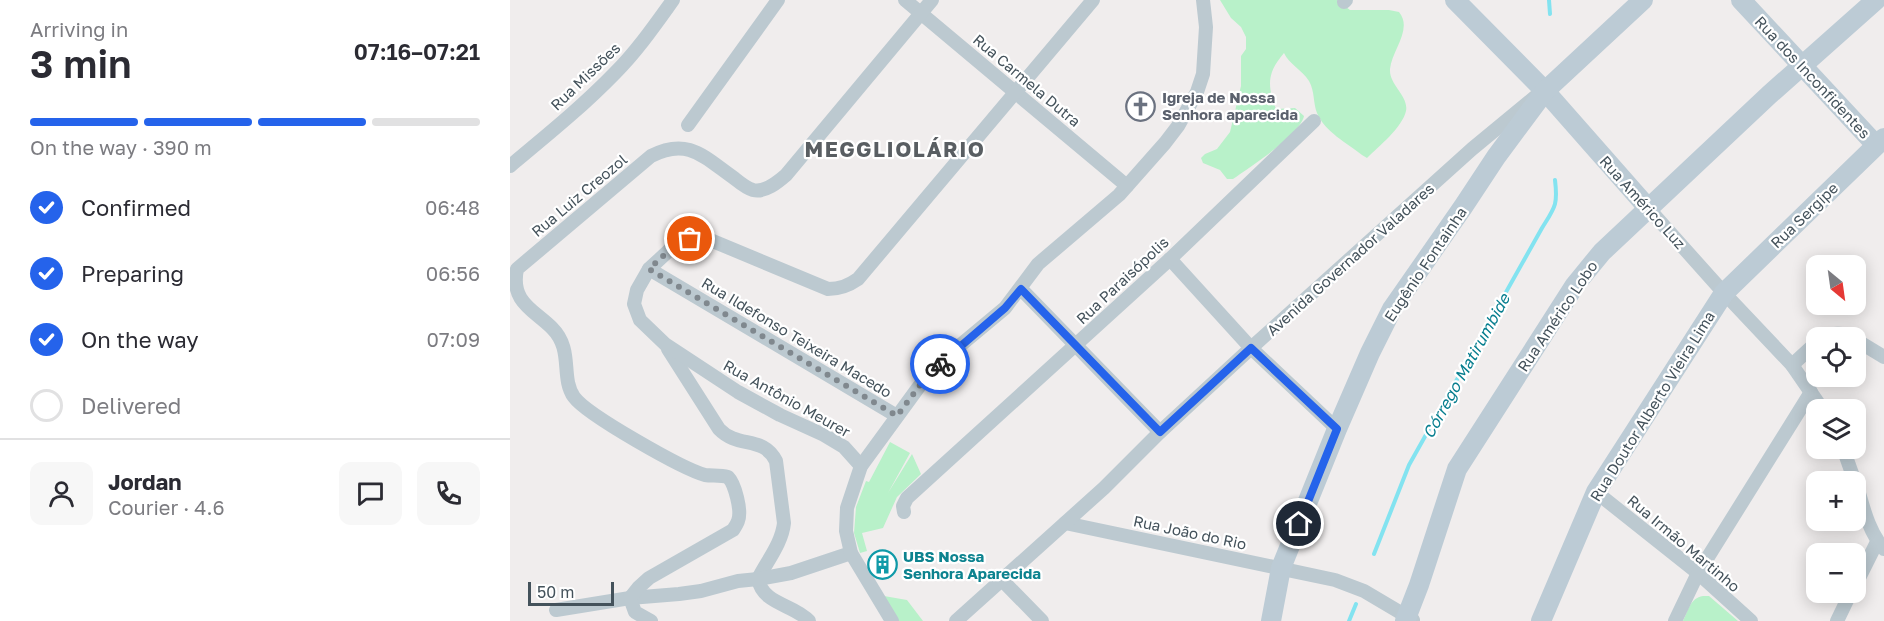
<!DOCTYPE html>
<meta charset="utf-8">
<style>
:root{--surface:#fff;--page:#f7f7f7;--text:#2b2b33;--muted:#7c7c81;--line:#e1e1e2;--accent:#2563eb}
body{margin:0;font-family:"Golos Text",sans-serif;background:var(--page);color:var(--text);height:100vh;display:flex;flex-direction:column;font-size:22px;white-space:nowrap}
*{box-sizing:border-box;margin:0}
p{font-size:20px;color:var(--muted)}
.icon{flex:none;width:33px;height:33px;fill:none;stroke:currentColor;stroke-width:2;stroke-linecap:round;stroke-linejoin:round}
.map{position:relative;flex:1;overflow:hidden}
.details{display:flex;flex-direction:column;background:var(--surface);width:510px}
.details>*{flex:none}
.needle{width:39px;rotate:151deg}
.fabs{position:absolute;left:1296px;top:255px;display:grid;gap:12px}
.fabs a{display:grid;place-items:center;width:60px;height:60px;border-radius:12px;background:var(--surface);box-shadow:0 3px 15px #0003;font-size:30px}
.scale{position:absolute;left:18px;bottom:15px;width:86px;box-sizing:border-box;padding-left:6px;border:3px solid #44525b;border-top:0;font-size:16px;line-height:21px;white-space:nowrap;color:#44525b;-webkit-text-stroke:4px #fff;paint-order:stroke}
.pin{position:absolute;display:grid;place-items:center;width:51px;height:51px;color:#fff;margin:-26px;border:3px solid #fff;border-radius:50%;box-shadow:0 2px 6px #0007}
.courier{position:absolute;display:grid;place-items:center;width:60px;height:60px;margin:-30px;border:4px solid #2563eb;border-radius:50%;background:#fff;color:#222;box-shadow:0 2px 8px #0007}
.overview em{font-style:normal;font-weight:600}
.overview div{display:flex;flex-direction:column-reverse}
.overview{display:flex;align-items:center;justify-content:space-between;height:102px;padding:0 30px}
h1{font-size:39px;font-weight:600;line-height:45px}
.bar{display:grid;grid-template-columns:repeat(4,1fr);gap:9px 6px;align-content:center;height:72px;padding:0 30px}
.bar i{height:8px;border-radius:4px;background:var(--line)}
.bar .on{background:var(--accent)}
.bar p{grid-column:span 4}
.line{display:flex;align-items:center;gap:15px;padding:0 30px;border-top:2px solid var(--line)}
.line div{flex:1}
.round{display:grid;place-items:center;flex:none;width:63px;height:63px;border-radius:12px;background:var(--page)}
ol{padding:0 30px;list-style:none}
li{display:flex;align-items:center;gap:18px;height:66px}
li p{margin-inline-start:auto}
li .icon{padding:6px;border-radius:50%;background:var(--accent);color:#fff;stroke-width:4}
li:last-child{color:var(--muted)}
li i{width:33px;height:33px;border:3px solid var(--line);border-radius:50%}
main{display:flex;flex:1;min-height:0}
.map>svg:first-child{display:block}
.green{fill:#b8f1c9}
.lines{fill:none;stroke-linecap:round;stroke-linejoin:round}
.stream{stroke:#83e3f0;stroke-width:4}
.street{stroke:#bcc9d0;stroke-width:14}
.secondary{stroke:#bccbd5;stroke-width:20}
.done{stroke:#80888e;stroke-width:6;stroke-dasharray:0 10.8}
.route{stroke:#2563eb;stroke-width:8}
.labels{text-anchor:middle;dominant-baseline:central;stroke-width:4.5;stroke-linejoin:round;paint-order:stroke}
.street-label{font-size:15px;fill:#44525b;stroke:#fff}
.worship-label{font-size:15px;font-weight:bold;fill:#5b616d;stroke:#fff;text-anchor:start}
.culture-label{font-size:15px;font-weight:bold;fill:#0d838f;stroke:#fff;text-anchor:start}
.water-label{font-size:16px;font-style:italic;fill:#077e8f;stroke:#fff}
.district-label{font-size:21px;font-weight:bold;letter-spacing:1.5px;fill:#595e62;stroke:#fff}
</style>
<main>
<section class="details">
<div class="overview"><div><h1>3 min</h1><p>Arriving in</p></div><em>07:16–07:21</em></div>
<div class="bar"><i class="on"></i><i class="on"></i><i class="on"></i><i></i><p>On the way · 390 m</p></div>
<ol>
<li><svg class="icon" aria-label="check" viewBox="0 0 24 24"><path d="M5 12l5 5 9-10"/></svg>Confirmed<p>06:48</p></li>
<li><svg class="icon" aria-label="check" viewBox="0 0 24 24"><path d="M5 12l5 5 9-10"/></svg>Preparing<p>06:56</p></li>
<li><svg class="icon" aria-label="check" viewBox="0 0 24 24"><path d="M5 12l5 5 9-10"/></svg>On the way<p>07:09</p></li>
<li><i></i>Delivered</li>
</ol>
<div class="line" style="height:108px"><a class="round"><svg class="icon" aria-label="person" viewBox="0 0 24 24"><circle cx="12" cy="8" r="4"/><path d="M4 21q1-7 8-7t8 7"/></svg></a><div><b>Jordan</b><p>Courier · 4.6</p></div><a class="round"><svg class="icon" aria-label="chat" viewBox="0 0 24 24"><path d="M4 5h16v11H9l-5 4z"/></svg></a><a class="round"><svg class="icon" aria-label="phone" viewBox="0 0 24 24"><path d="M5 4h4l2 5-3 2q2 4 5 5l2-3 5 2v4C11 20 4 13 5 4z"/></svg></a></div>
</section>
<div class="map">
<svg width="1374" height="621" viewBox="0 0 1374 621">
<rect width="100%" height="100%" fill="#f0eded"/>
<!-- green -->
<g class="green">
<path d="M710,0H827L840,10H879L889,12C903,29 882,50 880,69C879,85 899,96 896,111C892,128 869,146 857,158L852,155C837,143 815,132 807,113C803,103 805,92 799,81C792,70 779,64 774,53C757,73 757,85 766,109L785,108L794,116C790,135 740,167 723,179H717L710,170L693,163L691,158L695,154L707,149L720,132L731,86V56L736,49V37L731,27L721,18Z"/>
<polygon points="380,442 400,453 378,493 402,454 411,474 387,497 373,528 352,533 357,551 350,553 344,533 346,507 356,481 359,482"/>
<polygon points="374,596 397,600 413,621 388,621"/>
<path d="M1193,596H1199L1228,621H1173C1178,611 1180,598 1193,596Z"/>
</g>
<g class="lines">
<!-- stream -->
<g class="stream">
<polyline points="1039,0 1040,14"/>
<path d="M864,554L899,465L1032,228C1045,207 1048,205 1045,180"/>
<polyline points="839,621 846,604"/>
</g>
<!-- street -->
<g class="street">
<polyline points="395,0 617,186"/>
<polyline points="834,2 836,0"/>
<polyline points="178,125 268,0"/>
<path d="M0,166C36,136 72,107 105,73C127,51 145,25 163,0"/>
<polyline points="1138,208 1214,293 1282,365 1313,410"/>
<polyline points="660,259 741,348 827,429"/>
<polyline points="139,269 387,416"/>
<polyline points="511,289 650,432"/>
<path d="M1314,338C1324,332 1332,332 1342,338"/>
<polyline points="1346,340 1374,357"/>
<path d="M158,349L209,429C228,449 253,435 266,461L274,523C272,543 257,561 248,579C253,605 284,604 299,621"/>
<polyline points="1282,365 1306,343"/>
<polyline points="1333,448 1345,482"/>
<path d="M351,466L334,447L314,435L270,415L228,392L155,344L130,320L124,304L127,290L139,269L166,244L180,239L193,237L318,289C330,289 338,286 348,279L583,0"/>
<path d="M1346,483C1353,506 1358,531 1374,549"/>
<polyline points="1086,492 1188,573 1241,621"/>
<polyline points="394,512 393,506 397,498 660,259 804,121"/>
<polyline points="555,523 825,580 854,591 903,620"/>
<polyline points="492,580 532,621"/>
<polyline points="1346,584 1367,542"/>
<polyline points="46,610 120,598 169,594 191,591 228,581 248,579 281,573 341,553"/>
<path d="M141,621L125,612L120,598L128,588L139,578L223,530C225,527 227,524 228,521C232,511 225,484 218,477C210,475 202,476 195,475C173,469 77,415 64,397C50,377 64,350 42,328C24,310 0,302 7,269L141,156C178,137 194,157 224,178C229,182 236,188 243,190C255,193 268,182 276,175L422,0"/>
<polyline points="382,621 341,553 336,531 337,508 351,466 416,377 435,358 495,308 528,264 609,195 655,143 668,126 687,92 693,74 696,27 693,0"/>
<polyline points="446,621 594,488 650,432 741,348 962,149 1025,97"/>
<polyline points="1165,621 1188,573 1301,392"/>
<polyline points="1327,621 1341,592"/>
</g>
<!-- secondary -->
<g class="secondary">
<polyline points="945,0 1035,91 1138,208"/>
<polyline points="1231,0 1366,145"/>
<polyline points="761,621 771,568 827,429 860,353 882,309 953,207 986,157 1035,91 1133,0"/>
<polyline points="895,621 909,585 947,469 1065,285 1092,252 1259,95 1366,0"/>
<polyline points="1031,621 1086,492 1214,293 1374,138"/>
</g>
</g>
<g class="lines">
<!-- done -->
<polyline class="done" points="180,239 166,244 139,269 387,416 416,377 430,364"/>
<!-- route -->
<polyline class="route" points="430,364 495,308 511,289 650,432 741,348 827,429 789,524"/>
</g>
<!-- icons -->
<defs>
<symbol id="church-ring" viewBox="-11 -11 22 22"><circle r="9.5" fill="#fff" stroke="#6b7280" stroke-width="1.5"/><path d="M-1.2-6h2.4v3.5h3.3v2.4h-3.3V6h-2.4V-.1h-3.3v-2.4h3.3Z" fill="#6b7280"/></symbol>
<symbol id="building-ring" viewBox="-11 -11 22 22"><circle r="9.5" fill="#fff" stroke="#0f9aa8" stroke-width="1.5"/><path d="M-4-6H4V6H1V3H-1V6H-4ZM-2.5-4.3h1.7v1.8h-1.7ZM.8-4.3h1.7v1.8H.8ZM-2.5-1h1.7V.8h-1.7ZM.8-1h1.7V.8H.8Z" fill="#0f9aa8"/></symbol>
</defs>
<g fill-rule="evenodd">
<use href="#church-ring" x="614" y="90" width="33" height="33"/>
<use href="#building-ring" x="356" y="548" width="33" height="33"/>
</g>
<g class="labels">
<!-- street labels -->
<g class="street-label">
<text transform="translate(75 76) rotate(-44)">Rua Missões</text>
<text transform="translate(1303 77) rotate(47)">Rua dos Inconfidentes</text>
<text transform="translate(517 80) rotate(40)">Rua Carmela Dutra</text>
<text transform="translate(69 195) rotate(-40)">Rua Luiz Creozol</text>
<text transform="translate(1133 202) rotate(48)">Rua Américo Luz</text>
<text transform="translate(1294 215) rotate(-44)">Rua Sergipe</text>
<text transform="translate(840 259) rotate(-42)">Avenida Governador Valadares</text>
<text transform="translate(915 264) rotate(-56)">Eugênio Fontainha</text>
<text transform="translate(612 280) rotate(-43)">Rua Paraisópolis</text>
<text transform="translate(1047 316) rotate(-56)">Rua Américo Lobo</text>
<text transform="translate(287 337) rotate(31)">Rua Ildefonso Teixeira Macedo</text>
<text transform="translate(277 398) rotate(29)">Rua Antônio Meurer</text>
<text transform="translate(1142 406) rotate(-58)">Rua Doutor Alberto Vieira Lima</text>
<text transform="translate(680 532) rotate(12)">Rua João do Rio</text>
<text transform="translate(1174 543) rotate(40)">Rua Irmão Martinho</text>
</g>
<!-- worship labels -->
<g class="worship-label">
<text x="652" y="97">Igreja de Nossa<tspan x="652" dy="17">Senhora aparecida</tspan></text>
</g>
<!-- culture labels -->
<g class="culture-label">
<text x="393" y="556">UBS Nossa<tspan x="393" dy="17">Senhora Aparecida</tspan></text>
</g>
<!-- water labels -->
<g class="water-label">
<text transform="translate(956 366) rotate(-61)">Córrego Matirumbide</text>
</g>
<!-- district labels -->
<g class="district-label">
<text x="385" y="149">MEGGLIOLÁRIO</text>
</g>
</g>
</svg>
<div class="fabs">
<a><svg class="needle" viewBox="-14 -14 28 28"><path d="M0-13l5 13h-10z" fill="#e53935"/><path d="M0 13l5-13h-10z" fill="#7c7c81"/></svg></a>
<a><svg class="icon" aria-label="locate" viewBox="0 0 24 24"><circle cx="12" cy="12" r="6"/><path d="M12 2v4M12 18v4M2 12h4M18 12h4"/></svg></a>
<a><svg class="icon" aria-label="layers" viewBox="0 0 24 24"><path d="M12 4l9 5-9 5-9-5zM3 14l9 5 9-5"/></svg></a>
<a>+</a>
<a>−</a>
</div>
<div class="scale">50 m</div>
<div class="pin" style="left:180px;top:239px;background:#ea580c"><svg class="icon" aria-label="bag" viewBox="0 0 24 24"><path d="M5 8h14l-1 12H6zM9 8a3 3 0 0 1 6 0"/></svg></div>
<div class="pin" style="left:789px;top:524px;background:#1f2937"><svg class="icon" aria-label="home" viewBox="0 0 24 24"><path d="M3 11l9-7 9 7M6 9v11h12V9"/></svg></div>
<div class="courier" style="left:430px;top:364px"><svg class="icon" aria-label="bike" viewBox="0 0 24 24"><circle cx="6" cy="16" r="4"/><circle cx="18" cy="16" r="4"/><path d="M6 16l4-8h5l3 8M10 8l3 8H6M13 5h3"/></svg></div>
</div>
</main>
